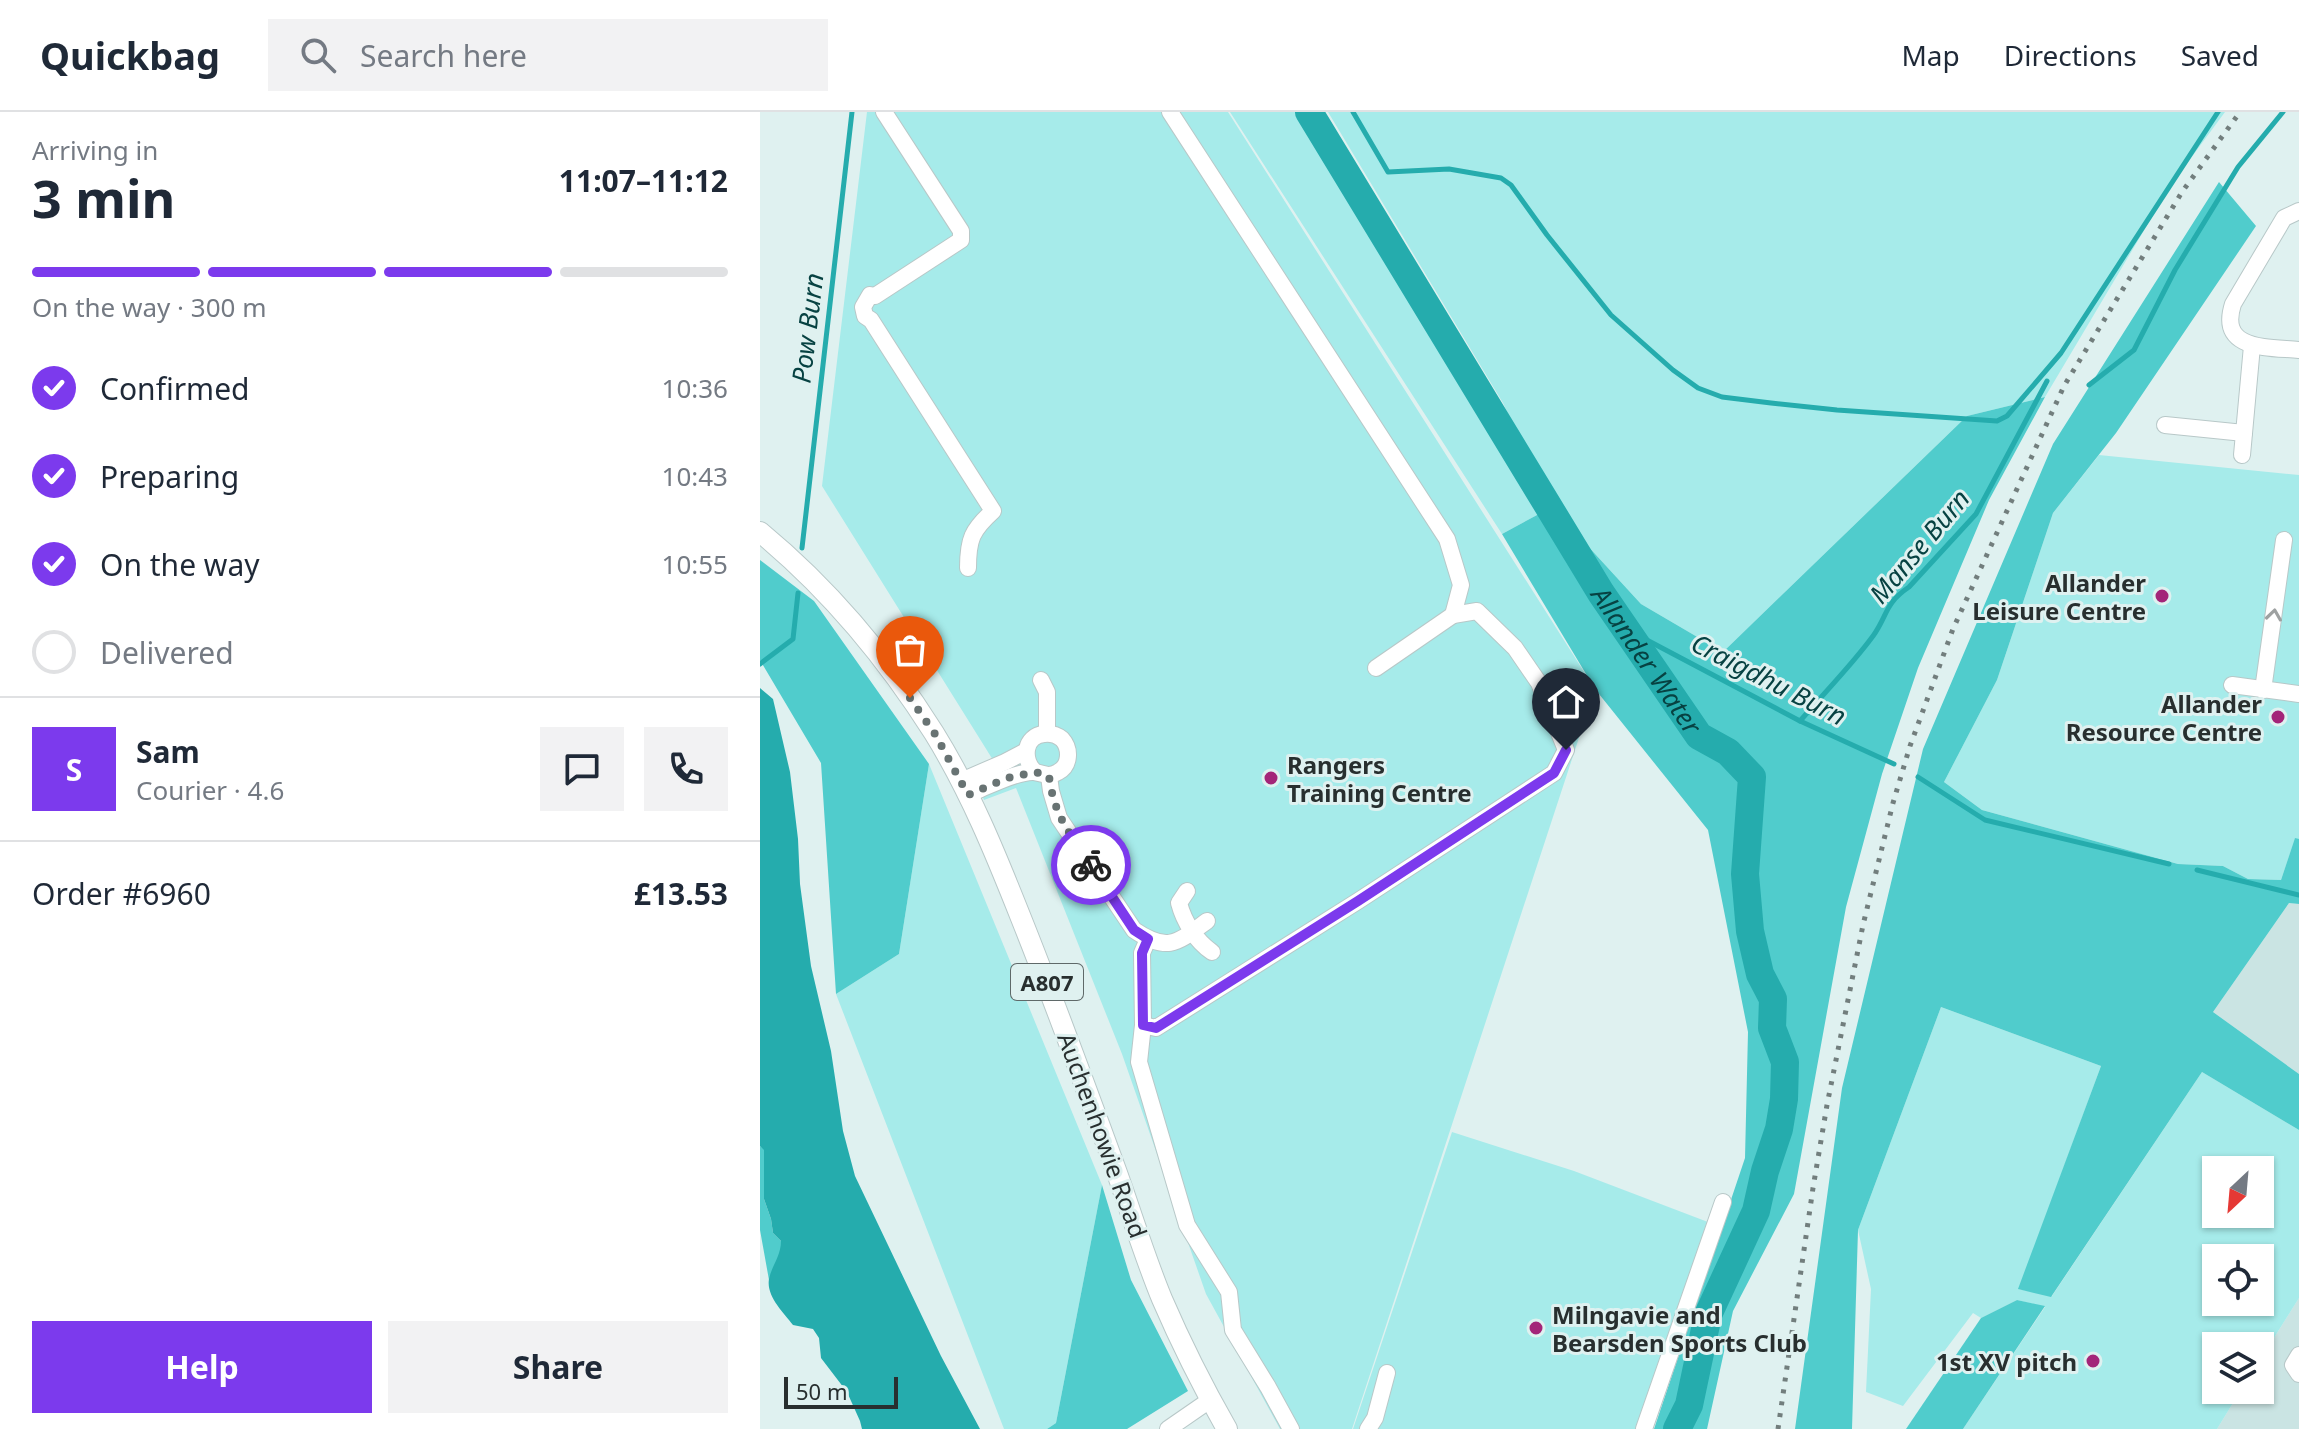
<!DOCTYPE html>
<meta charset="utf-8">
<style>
:root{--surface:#fff;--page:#f2f2f3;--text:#1f2937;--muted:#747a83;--line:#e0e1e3;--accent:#7c3aed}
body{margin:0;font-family:"Noto Sans",sans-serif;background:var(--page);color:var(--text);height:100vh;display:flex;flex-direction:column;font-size:30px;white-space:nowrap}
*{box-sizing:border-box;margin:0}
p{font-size:26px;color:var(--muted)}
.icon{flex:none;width:44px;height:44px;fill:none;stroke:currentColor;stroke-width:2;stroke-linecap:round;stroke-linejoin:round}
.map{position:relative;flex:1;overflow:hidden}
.details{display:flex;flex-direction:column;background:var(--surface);width:760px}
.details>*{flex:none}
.needle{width:52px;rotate:206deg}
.fabs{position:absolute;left:1442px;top:1044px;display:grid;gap:16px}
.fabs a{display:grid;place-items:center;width:72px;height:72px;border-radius:0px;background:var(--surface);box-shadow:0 2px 6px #0004;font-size:40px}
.scale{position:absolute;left:24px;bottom:20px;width:114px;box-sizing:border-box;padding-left:8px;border:4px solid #282f2f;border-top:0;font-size:22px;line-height:28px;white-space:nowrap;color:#282f2f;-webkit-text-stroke:6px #dff1f0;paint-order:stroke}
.pin{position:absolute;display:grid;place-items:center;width:68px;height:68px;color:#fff;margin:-82px -34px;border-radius:50% 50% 50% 0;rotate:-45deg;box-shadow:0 0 8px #0007}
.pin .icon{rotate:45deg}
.courier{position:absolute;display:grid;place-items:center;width:80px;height:80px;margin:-40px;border:6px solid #7c3aed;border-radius:50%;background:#fff;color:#222;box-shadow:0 2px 10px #0007}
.headline em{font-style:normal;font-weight:700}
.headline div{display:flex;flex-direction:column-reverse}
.headline{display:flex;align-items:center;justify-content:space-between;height:136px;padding:0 32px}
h1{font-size:52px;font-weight:700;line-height:60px}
.bar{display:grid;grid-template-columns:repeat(4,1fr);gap:12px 8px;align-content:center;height:96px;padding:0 32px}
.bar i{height:10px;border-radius:6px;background:var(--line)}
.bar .current{background:var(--accent)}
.bar p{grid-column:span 4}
.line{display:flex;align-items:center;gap:20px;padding:0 32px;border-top:2px solid var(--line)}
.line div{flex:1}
.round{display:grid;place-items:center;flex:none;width:84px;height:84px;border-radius:0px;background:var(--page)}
ol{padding:0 32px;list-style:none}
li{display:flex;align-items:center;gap:24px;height:88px}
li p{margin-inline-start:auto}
li .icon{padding:8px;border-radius:50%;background:var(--accent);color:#fff;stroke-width:4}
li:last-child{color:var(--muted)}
li i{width:44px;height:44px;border:4px solid var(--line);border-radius:50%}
.button{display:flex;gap:16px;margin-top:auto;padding:16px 32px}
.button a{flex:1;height:92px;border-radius:0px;background:var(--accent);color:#fff;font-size:32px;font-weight:700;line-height:92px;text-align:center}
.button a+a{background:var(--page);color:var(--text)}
header{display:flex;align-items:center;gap:48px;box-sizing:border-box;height:112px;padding:0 40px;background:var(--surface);border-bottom:2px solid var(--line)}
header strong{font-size:38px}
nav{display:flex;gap:44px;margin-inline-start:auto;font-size:28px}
.search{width:560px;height:72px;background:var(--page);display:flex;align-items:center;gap:20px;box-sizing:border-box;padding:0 28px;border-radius:0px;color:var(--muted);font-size:30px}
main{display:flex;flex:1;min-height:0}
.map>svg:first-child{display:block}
.built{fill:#cae4e3}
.green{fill:#a6ebea;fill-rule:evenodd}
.forest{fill:#50cccc}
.water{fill:#25acad}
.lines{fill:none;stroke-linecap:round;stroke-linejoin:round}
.stream{stroke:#25acad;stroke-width:5}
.river{stroke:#25acad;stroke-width:28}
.minor-casing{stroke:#b8c8c8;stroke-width:18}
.major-casing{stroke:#b8c8c8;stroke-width:22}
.minor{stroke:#fff;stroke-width:16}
.major{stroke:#fff;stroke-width:20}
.rail{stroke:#727e7d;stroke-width:5;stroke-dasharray:4 8;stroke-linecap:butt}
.oneway{stroke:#9ea1a1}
.done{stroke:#687373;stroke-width:8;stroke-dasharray:0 14.4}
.route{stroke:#7c3aed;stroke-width:10}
.poi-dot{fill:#a32579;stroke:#dff1f0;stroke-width:3}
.labels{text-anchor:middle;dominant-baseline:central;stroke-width:6;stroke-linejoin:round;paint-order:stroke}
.shield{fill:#dff1f0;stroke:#5f6969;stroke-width:2}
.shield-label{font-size:22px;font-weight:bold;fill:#282f2f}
.poi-label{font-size:24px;font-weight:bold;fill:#282f2f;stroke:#dff1f0;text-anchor:end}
.street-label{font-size:24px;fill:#282f2f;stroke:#dff1f0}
.water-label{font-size:26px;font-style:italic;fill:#074242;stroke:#dff1f0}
</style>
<header>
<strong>Quickbag</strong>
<div class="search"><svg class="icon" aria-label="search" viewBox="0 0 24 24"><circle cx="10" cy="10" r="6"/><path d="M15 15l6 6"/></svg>Search here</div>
<nav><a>Map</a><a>Directions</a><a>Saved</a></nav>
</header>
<main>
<section class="details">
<div class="headline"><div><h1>3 min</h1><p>Arriving in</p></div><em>11:07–11:12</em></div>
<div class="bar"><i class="current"></i><i class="current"></i><i class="current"></i><i></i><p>On the way · 300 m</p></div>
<ol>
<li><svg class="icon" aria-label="check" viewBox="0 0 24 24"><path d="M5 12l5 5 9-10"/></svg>Confirmed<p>10:36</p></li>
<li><svg class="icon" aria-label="check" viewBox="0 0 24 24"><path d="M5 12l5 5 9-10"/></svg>Preparing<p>10:43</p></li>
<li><svg class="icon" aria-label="check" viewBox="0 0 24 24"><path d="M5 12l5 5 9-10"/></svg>On the way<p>10:55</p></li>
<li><i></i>Delivered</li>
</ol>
<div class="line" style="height:144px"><b class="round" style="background:var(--accent);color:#fff">S</b><div><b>Sam</b><p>Courier · 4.6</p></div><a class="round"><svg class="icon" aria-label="chat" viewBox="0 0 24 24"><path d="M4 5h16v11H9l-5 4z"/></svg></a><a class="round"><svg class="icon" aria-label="phone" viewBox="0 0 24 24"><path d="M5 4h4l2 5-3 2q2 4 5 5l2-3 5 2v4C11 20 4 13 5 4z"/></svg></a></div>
<div class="line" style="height:104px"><div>Order #6960</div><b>£13.53</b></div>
<div class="button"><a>Help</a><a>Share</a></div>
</section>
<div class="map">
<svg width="1539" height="1317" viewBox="0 0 1539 1317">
<rect width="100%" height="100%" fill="#dff1f0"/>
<!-- built -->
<g class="built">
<polygon points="1529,791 1539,792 1539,962 1453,900"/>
<polygon points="1539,1186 1539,1317 1457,1317 1481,1278 1500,1278 1500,1248"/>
</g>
<!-- green -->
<g class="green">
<polygon points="107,0 468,0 835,577 592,1317 520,1317 446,1182 362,942 256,676 224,688 212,658 233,648 62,374"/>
<polygon points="470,0 561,0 786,384 743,291 568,0 1465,0 1411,73 1285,285 1207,304 963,540 881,492 792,395 742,422"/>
<polygon points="1339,343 1539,363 1539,727 1535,727 1521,768 1488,767 1463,754 1418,752 1222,698 1184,670 1237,568 1293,401"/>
<polygon points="169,652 342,1073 296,1311 287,1317 244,1317 76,882 139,842"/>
<path d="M1181,895L1341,954L1259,1177L1292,1184L1442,960L1539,1018V1186L1500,1248V1234H1456V1278H1481L1457,1317H1203L1285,1195L1257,1188L1221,1206L1213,1201L1143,1294L1106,1280L1111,1177L1098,1118ZM1456,1058H1500V1102H1456ZM1456,1146H1500V1190H1456Z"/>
<polygon points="692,1020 814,1059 961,1115 892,1317 593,1317"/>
</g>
<!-- forest -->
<g class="forest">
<polygon points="1459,70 1496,114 1356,321 1293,401 1237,568 1184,670 1222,698 1418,752 1463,754 1488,767 1521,768 1535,726 1539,727 1539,792 1529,791 1453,900 1539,962 1539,1018 1442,960 1291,1185 1258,1177 1341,954 1181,895 1098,1118 1092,1317 1035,1317 1082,976 1163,637 1293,332"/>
<polygon points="1285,285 1229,388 1158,556 1122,662 1086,795 1034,1082 973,1199 947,1317 894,1317 985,1046 988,920 948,718 835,577 742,422 792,395 881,492 963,540 1207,304"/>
<polygon points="0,448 54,489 169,652 139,842 76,882 61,651 0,548"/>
<polygon points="0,1034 4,1037 4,1087 11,1107 13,1121 21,1129 21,1139 9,1168 0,1118"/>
<polygon points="342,1073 371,1168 428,1279 367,1317 287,1317 296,1311"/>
<polygon points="1257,1188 1285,1194 1203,1317 1146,1317 1221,1206"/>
</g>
<!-- water -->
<path class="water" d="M0,576L13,587L30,660L38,727L40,772L51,854L71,939L83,1019L95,1064L181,1244L220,1317H102L100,1309L87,1280L61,1246L59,1226L53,1217L33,1213C23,1200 6,1184 9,1167C12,1153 21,1144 21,1129L13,1121L11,1107L4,1087V1038L0,1034Z"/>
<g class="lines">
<!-- stream -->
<g class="stream">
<polyline points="593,0 628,60 689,57 741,66 751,73 787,123 851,203 913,258 938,276 962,285 1011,291 1077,298 1237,309 1247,304 1301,241 1458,0"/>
<polyline points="1329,273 1374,238 1415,158 1478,55 1523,0"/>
<polyline points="42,436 92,0"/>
<polyline points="866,517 1040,609 1134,652"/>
<polyline points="0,552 33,527 38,481"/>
<path d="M1040,609C1064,581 1091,554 1113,524C1128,503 1124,492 1149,475L1216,402L1287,269"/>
<polyline points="1158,665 1225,708 1409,752"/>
<polyline points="1437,758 1539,783"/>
</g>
<!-- river -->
<path class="river" id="s1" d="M549,0L841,481L939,624L968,640L992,665L985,762L990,819L1000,862L1013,887L1012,916L1025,950L1024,987L1019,1017L1005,1059L996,1099L948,1203L929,1293L917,1317"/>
<defs>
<g id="minor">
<path d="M124,0L201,119V128L115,184L110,183L103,195L105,204L111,208L233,399C212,418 208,427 208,456"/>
<path d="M1539,99L1524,106L1473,192C1458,239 1508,235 1539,238"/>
<polyline points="1405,313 1484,321"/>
<polyline points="1482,343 1492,234"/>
<polyline points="616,556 693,503"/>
<polyline points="281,568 287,580 287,621"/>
<polyline points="1472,573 1539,582"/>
<polyline points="1503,578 1524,428"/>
<path d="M289,664L291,679L299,706L374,818C408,841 417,831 447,809"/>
<polyline points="201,669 245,650 266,639"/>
<path d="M208,683C222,676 259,659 274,660C283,661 288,666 298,660C310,654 311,637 302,627C297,623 291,621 284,622C264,624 262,647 275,660"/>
<path d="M427,779L419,791C424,810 436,829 452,840"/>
<polyline points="388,827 382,841 383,913 379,950 427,1113 469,1180 473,1218 508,1275 531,1317"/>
<polyline points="383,913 396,916 598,789 794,661 806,638 779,571 755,536 717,499 693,503 701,473 687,427 410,0"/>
<polyline points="1539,1243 1533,1253 1539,1262"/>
<polyline points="408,1317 450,1288"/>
<polyline points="608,1317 615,1306 627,1261"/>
<polyline points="884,1317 963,1090"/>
</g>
<path id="major" d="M0,420C69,477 126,545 174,621C210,679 236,743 261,806C295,891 326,976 357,1061C372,1103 385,1146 402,1187C421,1231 443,1275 467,1317"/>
</defs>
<!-- minor casing -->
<use href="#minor" class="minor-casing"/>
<!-- major casing -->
<use href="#major" class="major-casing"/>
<!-- minor -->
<use href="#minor" class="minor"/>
<!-- major -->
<use href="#major" class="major"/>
<!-- rail -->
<polyline class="rail" points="1018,1317 1053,1076 1067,993 1103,813 1133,691 1150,634 1193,517 1304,274 1422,80 1480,0"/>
</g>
<!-- one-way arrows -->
<defs><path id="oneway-chevron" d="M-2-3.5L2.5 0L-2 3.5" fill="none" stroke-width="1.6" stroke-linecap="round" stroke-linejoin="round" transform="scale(2)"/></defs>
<use class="oneway" href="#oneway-chevron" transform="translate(1514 503) rotate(-82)"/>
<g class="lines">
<!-- done -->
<path class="done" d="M150,586L175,622L208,683L247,666L275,660L289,664C294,703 309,721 331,753"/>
<!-- route -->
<polyline class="route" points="331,753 374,818 388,827 382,841 383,913 396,916 598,789 794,661 806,638"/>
</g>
<!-- markers -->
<g class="poi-dot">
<circle cx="1402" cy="484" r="8"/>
<circle cx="1518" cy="605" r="8"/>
<circle cx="511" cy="666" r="8"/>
<circle cx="776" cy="1216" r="8"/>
<circle cx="1333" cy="1249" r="8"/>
</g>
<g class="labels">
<!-- shield labels -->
<rect class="shield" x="251" y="852" width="72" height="36" rx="6"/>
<g class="shield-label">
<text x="287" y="870">A807</text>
</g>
<!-- poi labels -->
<g class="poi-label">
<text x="1386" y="470">Allander<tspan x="1386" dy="28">Leisure Centre</tspan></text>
<text x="1502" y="591">Allander<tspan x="1502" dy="28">Resource Centre</tspan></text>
<text x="527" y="652" text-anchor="start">Rangers<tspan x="527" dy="28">Training Centre</tspan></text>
<text x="792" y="1202" text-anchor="start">Milngavie and<tspan x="792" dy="28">Bearsden Sports Club</tspan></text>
<text x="1317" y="1249">1st XV pitch</text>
</g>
<!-- street labels -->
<g class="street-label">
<text transform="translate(343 1023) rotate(70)">Auchenhowie Road</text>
</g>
<!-- water labels -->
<g class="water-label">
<text transform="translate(47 216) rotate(-83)">Pow Burn</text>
<text transform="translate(1159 434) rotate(-50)">Manse Burn</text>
<text stroke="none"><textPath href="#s1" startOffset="644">Allander Water</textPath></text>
<text transform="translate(1009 567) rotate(27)">Craigdhu Burn</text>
</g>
</g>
</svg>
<div class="fabs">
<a><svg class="needle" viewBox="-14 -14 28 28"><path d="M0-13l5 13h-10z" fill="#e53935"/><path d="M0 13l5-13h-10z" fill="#747a83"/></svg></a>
<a><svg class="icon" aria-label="locate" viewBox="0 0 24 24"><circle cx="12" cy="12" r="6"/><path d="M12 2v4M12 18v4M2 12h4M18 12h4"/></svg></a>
<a><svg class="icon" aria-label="layers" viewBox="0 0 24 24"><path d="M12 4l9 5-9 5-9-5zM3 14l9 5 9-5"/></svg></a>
</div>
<div class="scale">50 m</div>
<div class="pin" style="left:150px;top:586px;background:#ea580c"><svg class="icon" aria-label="bag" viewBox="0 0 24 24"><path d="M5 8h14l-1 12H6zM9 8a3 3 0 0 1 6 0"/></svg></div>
<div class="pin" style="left:806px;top:638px;background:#1f2937"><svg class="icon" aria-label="home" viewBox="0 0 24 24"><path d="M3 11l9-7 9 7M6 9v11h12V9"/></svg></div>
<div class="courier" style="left:331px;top:753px"><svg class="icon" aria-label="bike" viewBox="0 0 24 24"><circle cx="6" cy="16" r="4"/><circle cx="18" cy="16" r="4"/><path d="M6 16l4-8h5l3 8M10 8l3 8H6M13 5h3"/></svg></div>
</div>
</main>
